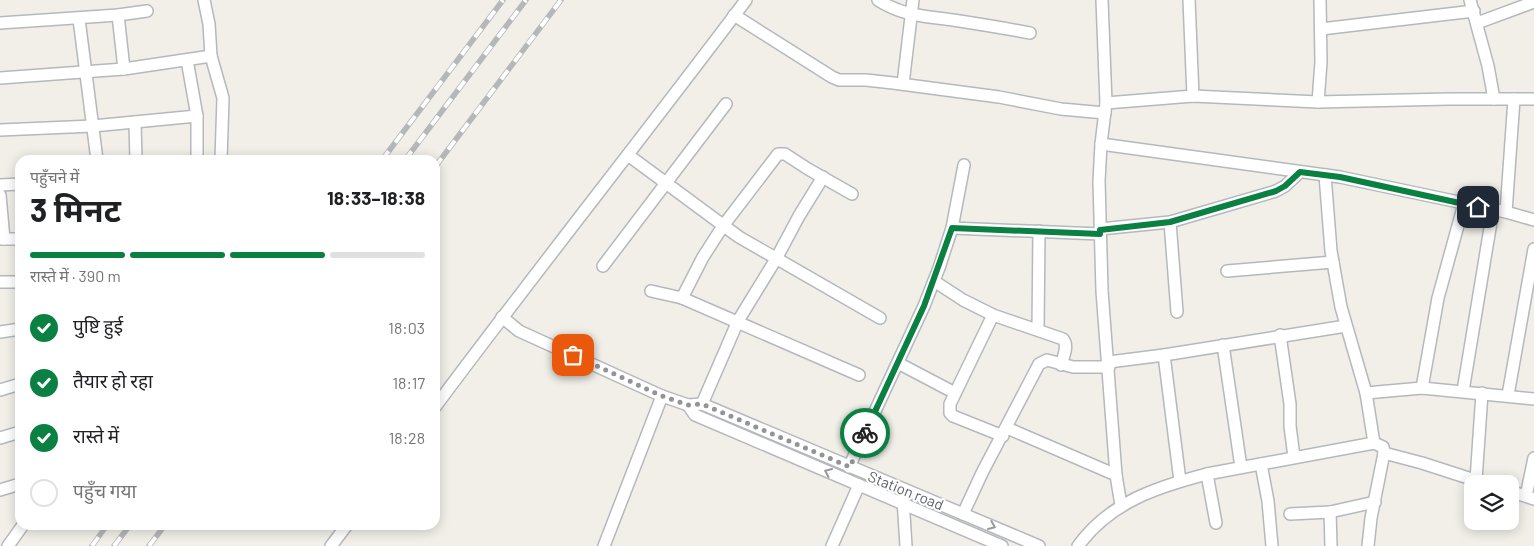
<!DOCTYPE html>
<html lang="hi">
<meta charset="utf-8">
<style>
:root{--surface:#fff;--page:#f2f2f2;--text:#202124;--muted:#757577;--line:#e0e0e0;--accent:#0b8043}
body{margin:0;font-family:Barlow,"Noto Sans Devanagari",sans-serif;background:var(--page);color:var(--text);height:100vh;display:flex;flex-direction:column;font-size:19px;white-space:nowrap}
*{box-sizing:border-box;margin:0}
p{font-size:16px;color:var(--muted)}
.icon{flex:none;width:28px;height:28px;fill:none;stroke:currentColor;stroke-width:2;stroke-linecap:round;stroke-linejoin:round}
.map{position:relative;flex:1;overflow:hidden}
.drawer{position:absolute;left:15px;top:155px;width:425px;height:375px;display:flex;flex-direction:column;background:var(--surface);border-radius:15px;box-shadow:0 2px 12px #0003}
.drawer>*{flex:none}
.buttons{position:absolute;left:1464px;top:475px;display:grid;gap:10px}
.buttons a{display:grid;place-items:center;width:55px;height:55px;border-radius:10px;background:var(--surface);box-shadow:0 2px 12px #0003;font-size:25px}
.pin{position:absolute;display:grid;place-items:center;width:42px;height:42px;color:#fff;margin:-21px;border-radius:10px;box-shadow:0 2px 8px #0006}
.courier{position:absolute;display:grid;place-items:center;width:50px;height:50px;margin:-25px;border:4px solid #0b8043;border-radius:50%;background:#fff;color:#222;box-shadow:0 1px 6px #0007}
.head em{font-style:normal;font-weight:700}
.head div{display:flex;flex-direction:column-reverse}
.head{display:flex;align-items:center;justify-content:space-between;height:85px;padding:0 15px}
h1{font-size:32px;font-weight:700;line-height:38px}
.bar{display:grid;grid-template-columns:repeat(4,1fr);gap:8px 5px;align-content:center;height:60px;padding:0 15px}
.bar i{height:6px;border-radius:4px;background:var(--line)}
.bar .active{background:var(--accent)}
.bar p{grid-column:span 4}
ol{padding:0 15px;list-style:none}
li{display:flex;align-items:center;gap:15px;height:55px}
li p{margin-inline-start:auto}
li .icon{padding:5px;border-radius:50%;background:var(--accent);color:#fff;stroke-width:4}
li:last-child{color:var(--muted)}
li i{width:28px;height:28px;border:2px solid var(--line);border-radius:50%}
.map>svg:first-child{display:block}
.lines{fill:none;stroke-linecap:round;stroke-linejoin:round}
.minor-casing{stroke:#b5b8bc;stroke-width:14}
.minor{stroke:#fff;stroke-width:11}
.rail-casing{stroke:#b6b7b8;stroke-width:5.5}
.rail{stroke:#fff;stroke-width:4;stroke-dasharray:11;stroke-linecap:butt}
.oneway{stroke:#979a9d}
.done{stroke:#929495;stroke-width:5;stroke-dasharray:0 9}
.route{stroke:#0b8043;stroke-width:6}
.labels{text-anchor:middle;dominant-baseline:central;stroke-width:4;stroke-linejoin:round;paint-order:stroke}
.street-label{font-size:15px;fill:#5f6368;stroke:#fff}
</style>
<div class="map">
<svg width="1534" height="546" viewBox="0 0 1534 546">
<rect width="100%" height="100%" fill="#f1efe8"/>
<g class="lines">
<defs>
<g id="minor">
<polyline points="204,0 209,24 211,56 223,98 221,160"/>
<path d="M878,0C903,16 924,16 953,20C979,24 1004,28 1030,33"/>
<polyline points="1102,0 1106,103 1101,144 1099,181 1102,291 1116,475 1121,505"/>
<polyline points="1189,0 1193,96"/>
<polyline points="1470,0 1488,66 1494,99"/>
<polyline points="118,15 124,69"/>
<polyline points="734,15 832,77 839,80 866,80 893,83 999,97 1061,109 1105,113"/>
<polyline points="79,19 97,160"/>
<polyline points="0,23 118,15 147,11"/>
<polyline points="1477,23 1534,2"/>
<polyline points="1321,29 1474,11"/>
<polyline points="187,60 197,116 197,160"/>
<polyline points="0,78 124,69 211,56"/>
<polyline points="903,84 913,0"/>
<polyline points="1318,102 1321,62 1320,0"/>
<polyline points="1106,103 1193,96 1318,102 1449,99 1534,99"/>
<polyline points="135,122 136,160"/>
<polyline points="0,130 93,126 197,116"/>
<polyline points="1101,144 1340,177 1506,212 1534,220"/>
<polyline points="628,155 739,237 880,318"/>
<polyline points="1325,175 1331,251 1341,307 1366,393 1374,443"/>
<polyline points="0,185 20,184"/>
<polyline points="0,195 4,239"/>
<polyline points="1506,212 1514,99"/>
<polyline points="1170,222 1177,312"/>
<polyline points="952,228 1100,234"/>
<polyline points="1100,229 1170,222 1276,191 1285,186 1300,172"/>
<polyline points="0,239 20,239"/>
<polyline points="603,266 726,104"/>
<polyline points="1227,271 1333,262"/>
<path d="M934,281L963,300L993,315L1063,339C1069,346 1063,357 1061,365"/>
<polyline points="0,282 20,282"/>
<polyline points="651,291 682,298 859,375"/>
<polyline points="682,298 703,257 723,226 778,154 785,154 808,169 852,194"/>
<polyline points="993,315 950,404 950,413 953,416 1003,436"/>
<polyline points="502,317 519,331 662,396 688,405 702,404 1039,546"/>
<polyline points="1038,330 1039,231"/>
<polyline points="0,332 20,329"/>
<polyline points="1280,335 1290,404 1290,426 1294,457"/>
<polyline points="1223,345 1241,467"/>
<polyline points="1164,355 1180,481"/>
<polyline points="1109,362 1164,355 1346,326"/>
<polyline points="898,363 955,393"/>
<polyline points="1422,388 1438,298 1464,204"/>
<polyline points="0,390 20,384"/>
<polyline points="1463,391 1493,210"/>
<polyline points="1366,393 1422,388 1534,399"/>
<polyline points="1508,395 1534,249"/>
<polyline points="702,404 738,321 776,259 799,216 823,177"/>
<polyline points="688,405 695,415 1002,546"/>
<path d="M435,407C537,270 643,137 746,0"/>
<polyline points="1007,428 1116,475"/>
<polyline points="0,438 20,432"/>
<polyline points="1384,453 1422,463 1487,484"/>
<polyline points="1261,464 1268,501 1272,546"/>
<polyline points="849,467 924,306 939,268 952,228 964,165"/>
<polyline points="1207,474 1216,523"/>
<polyline points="1476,480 1482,393"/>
<polyline points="0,490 20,484"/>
<polyline points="1510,491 1534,499"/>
<polyline points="1526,496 1534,458"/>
<polyline points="903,499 906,546"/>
<polyline points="1330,512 1331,546"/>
<polyline points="963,514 982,473 1039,364 1047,360 1073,367 1109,367"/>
<polyline points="1290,514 1330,512 1375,502"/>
<polyline points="8,546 23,525"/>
<polyline points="331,546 347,525"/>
<polyline points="604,546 662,396"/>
<polyline points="832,546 859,485"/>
<path d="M1078,546C1110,502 1157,487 1207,474L1374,443L1383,447L1384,453L1371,518L1368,546"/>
</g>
</defs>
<!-- minor casing -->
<use href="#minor" class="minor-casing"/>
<!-- minor -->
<use href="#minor" class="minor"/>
<defs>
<g id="rail">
<polyline points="382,160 503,0"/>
<polyline points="405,160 526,0"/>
<polyline points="435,167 561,0"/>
<polyline points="92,546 107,525"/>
<polyline points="114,546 130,525"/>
<polyline points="149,546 165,525"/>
</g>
</defs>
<!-- rail casing -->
<use href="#rail" class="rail-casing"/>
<!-- rail -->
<use href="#rail" class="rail"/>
</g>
<!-- one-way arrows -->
<defs><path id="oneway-chevron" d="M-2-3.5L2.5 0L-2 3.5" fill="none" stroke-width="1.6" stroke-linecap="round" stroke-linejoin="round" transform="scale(1.25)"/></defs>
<g class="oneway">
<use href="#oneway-chevron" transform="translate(828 472) rotate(-156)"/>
<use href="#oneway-chevron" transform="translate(992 526) rotate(23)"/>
</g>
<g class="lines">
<!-- done -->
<polyline class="done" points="573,355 662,396 688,405 702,404 850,467 865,433"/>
<!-- route -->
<polyline class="route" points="865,433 924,306 952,228 1100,234 1100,230 1170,222 1276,191 1285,186 1300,172 1340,177 1478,207"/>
</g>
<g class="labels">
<!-- street labels -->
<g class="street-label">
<text transform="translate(906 490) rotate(22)">Station road</text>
</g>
</g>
</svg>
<div class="buttons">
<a><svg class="icon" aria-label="layers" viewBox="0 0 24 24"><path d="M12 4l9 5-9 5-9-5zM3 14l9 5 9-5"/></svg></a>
</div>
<div class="pin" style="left:573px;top:355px;background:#ea580c"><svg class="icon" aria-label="bag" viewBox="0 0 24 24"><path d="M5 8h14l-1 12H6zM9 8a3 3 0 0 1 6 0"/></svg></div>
<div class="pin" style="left:1478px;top:207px;background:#1f2937"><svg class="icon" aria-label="home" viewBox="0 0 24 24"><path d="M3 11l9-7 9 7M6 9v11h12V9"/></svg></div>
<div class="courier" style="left:865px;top:433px"><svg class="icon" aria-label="bike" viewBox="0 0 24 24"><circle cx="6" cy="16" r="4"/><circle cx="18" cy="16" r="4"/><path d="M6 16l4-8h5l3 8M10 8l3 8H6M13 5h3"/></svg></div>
<section class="drawer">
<div class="head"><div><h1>3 मिनट</h1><p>पहुँचने में</p></div><em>18:33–18:38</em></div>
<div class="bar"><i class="active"></i><i class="active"></i><i class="active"></i><i></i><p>रास्ते में · 390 m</p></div>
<ol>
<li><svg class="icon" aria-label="check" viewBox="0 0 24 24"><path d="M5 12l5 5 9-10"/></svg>पुष्टि हुई<p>18:03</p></li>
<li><svg class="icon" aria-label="check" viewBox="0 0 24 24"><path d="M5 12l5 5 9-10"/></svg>तैयार हो रहा<p>18:17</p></li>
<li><svg class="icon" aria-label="check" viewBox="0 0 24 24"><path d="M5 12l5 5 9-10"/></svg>रास्ते में<p>18:28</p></li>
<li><i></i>पहुँच गया</li>
</ol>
</section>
</div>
